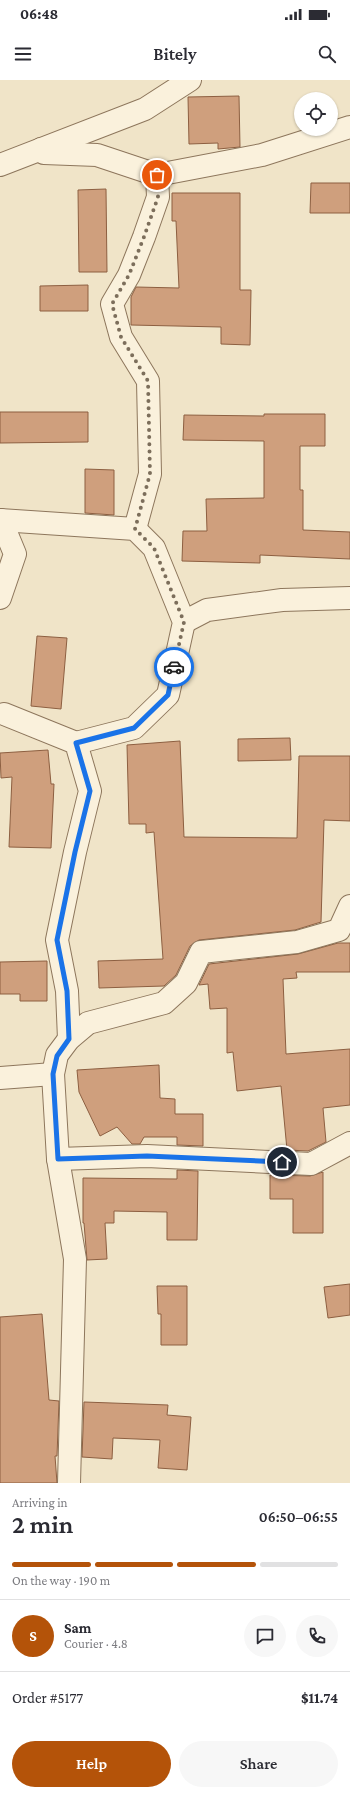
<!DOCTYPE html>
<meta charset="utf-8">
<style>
:root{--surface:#fff;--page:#f7f7f7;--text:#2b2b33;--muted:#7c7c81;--line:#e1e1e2;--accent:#b45309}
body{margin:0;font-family:"Crimson Pro",serif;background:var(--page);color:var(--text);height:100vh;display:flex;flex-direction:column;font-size:15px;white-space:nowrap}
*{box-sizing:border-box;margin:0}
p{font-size:13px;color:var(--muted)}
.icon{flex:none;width:22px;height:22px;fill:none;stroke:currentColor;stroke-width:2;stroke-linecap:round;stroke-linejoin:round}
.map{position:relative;height:1403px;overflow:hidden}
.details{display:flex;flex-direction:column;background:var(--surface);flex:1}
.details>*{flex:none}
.tools{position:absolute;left:294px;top:12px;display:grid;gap:8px}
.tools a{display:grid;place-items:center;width:44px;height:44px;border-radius:50%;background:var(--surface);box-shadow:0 1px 3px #0004;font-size:20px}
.pin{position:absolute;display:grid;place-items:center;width:34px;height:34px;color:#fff;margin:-17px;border:2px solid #fff;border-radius:50%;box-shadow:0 1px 4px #0007}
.courier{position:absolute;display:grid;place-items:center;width:40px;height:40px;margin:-20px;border:3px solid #1a73e8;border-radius:50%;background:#fff;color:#222;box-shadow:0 1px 5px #0007}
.headline em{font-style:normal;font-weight:600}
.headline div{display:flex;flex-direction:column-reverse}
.headline{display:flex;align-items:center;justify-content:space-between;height:68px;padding:0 12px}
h1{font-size:26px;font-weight:600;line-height:30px}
.bar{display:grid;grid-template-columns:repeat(4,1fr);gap:6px 4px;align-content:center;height:48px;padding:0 12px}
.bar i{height:5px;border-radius:3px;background:var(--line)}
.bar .current{background:var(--accent)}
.bar p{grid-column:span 4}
.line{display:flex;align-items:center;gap:10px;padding:0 12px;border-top:1px solid var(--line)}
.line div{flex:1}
.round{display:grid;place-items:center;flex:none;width:42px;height:42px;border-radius:21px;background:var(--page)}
.button{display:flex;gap:8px;margin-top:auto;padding:8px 12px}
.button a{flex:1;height:46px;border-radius:24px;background:var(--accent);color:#fff;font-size:16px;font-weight:600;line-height:46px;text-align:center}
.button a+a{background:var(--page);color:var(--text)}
.status{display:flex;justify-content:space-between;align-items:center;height:28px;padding:0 20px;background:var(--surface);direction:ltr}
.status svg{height:11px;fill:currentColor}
header{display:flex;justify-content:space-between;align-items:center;height:52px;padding:0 12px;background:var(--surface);font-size:18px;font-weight:600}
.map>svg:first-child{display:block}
.building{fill:#cf9f7d;stroke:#8d5f41}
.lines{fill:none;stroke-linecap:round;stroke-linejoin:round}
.minor-casing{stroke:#8d765c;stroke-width:24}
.minor{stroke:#faf1dc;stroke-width:22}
.done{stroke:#7c6e5b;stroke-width:4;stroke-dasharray:0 7.2}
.route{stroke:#1a73e8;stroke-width:5}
</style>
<div class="status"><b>06:48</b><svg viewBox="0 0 49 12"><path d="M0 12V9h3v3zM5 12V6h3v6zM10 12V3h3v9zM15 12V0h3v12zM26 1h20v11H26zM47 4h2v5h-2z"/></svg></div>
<header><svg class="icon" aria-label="menu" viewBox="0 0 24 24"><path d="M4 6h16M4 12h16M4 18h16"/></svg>Bitely<svg class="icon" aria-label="search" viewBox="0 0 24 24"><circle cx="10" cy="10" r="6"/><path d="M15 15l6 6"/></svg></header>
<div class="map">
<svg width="350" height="1403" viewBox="0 0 350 1403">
<rect width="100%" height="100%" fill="#f0e4c8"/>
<!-- building -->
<g class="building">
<polygon points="239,16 240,67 218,69 218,63 189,64 188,17"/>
<polygon points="311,103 350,103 350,133 310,133"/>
<polygon points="106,109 107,192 79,192 78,110"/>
<polygon points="172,113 240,113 240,210 251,210 250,265 221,264 221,247 131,245 131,217 136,207 179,208 176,141 172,141"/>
<polygon points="88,205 88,231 40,231 40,206"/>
<polygon points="0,332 88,332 88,362 0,363"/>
<polygon points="264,334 325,334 325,366 300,366 300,410 303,410 303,450 350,452 350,479 260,475 260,483 182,481 183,451 207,451 206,419 264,418 264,361 183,360 184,335 264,336"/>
<polygon points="85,389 114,390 114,435 85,433"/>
<polygon points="37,556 67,558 61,629 31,626"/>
<polygon points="290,658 291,680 238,681 238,659"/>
<polygon points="180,661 184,757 297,758 299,676 350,676 350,741 324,740 321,842 295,850 199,860 190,866 176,895 164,906 99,908 98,881 163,879 154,752 146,753 146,744 129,744 127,665"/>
<polygon points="48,670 51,704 54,704 51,768 9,767 12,697 1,698 0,673"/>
<polygon points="338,863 350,863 350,892 296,892 297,898 283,899 286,974 350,969 350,1025 323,1028 326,1062 308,1071 287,1070 281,1006 237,1011 233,972 227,973 227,928 210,929 208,904 199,905 209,884 298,874"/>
<polygon points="47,881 47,921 20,921 20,914 0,914 0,882"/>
<polygon points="159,985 160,1018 175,1019 175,1034 203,1034 203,1066 177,1065 177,1057 144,1057 140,1064 132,1064 117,1047 100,1056 79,1012 77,990"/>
<polygon points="177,1090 198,1091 197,1160 167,1160 167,1132 114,1131 114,1143 105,1143 107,1179 87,1180 84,1143 83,1143 83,1098 177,1099"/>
<polygon points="323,1092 323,1153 293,1153 293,1119 270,1119 270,1095 310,1096"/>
<polygon points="350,1204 350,1235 328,1238 324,1207"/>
<polygon points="157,1206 187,1206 187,1265 161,1265 161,1234 158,1234"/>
<polygon points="42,1234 49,1320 59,1321 57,1376 55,1376 57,1403 0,1403 0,1237"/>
<polygon points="84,1322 168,1325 167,1335 191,1337 187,1390 158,1388 160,1360 113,1358 112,1379 82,1377"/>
</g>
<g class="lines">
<defs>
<g id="minor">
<polyline points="41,69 44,73 97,75 157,95 262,75 350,47"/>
<polyline points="0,85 145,29 190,0"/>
<polyline points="0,440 135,449 154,468 184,542 168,615 134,648 76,663"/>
<polyline points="135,449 150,394 148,301 121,257 112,224 129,195 144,157 158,117 157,95"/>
<polyline points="0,518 15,474 1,440"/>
<polyline points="184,542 207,530 282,520 350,518"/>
<polyline points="4,634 76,663 90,711 75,772 57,860 67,911 69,959"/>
<polyline points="0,998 53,994"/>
<polyline points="58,1079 147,1076 311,1084 350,1063"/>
<polyline points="69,1403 75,1179 58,1079 53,994 57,975 69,959 88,943 164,923 186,903 201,872 297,862 339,850 350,826"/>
</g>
</defs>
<!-- minor casing -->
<use href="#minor" class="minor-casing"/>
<!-- minor -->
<use href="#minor" class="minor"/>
</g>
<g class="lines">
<!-- done -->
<polyline class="done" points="157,95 158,117 144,157 129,195 112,224 121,257 148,301 150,394 135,449 154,468 184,542 174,587"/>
<!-- route -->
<polyline class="route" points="174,587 168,615 134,648 76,663 90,711 75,772 57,860 67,911 69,959 57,976 53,994 58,1079 147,1076 282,1082"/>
</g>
</svg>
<div class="tools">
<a><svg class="icon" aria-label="locate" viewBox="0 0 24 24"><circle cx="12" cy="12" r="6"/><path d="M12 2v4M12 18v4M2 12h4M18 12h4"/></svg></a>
</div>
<div class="pin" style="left:157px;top:95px;background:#ea580c"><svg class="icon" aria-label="bag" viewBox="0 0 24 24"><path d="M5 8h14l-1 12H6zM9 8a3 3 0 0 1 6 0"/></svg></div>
<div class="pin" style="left:282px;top:1082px;background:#1f2937"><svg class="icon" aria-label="home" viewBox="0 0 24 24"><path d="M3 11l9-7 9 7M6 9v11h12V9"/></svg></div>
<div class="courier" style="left:174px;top:587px"><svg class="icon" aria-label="car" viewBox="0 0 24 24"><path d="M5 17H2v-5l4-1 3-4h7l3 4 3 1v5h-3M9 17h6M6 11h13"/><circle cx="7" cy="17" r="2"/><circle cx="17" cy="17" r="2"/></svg></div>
</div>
<section class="details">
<div class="headline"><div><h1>2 min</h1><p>Arriving in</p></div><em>06:50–06:55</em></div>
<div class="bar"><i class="current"></i><i class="current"></i><i class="current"></i><i></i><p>On the way · 190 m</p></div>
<div class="line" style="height:72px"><b class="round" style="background:var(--accent);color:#fff">S</b><div><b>Sam</b><p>Courier · 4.8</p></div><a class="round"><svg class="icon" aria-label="chat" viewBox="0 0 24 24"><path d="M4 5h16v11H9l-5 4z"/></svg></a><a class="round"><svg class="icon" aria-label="phone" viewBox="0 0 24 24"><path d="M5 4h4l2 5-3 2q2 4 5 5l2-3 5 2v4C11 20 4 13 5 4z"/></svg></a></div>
<div class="line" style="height:52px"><div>Order #5177</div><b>$11.74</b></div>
<div class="button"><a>Help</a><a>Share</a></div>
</section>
